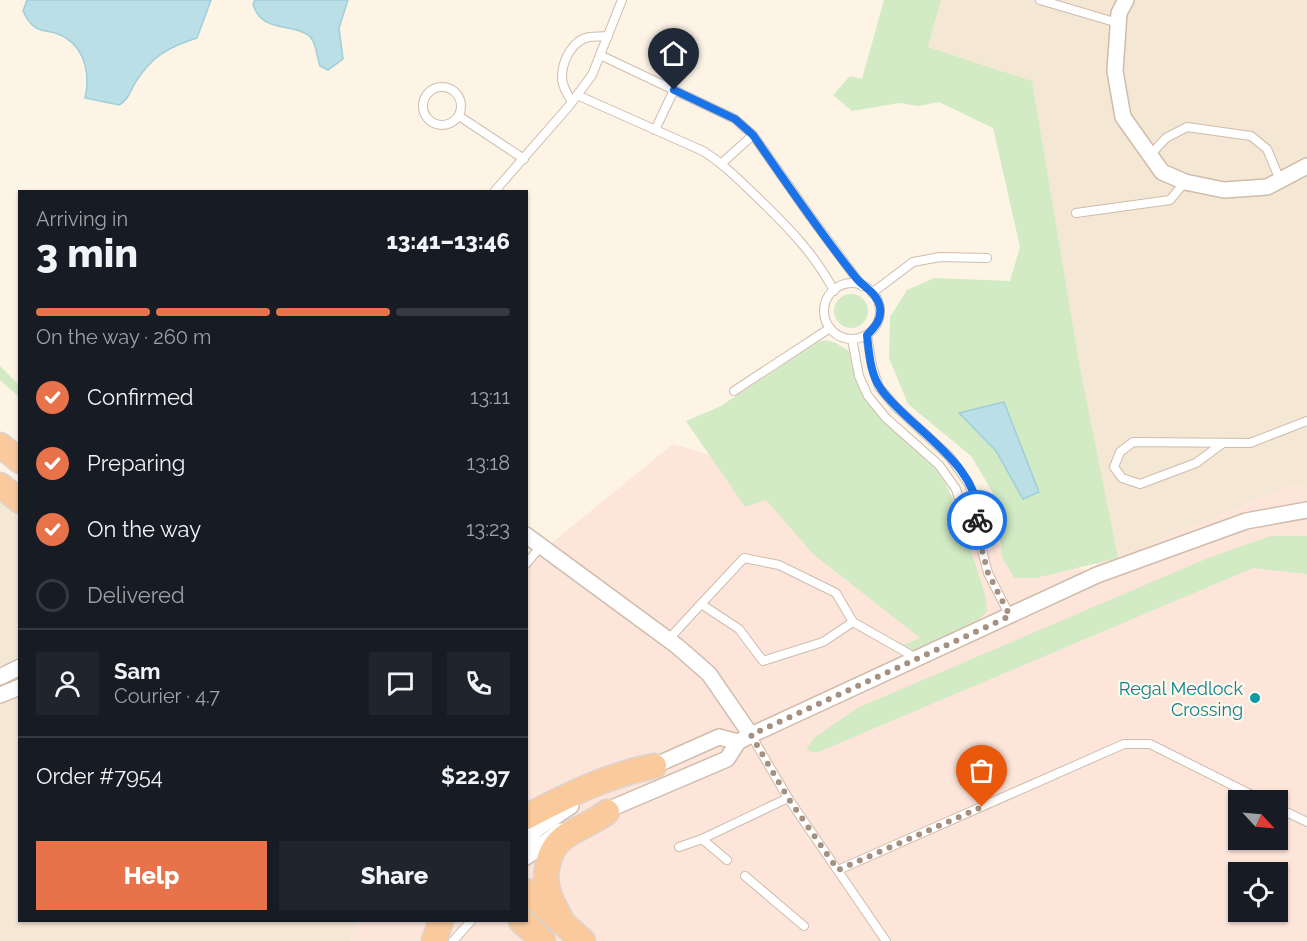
<!DOCTYPE html>
<meta charset="utf-8">
<style>
:root{--surface:#171b24;--page:#20242c;--text:#f1f3f6;--muted:#9ea1a6;--line:#363941;--accent:#e8724a}
body{margin:0;font-family:Raleway,sans-serif;background:var(--page);color:var(--text);height:100vh;display:flex;flex-direction:column;font-size:22px;white-space:nowrap}
*{box-sizing:border-box;margin:0}
p{font-size:20px;color:var(--muted)}
.icon{flex:none;width:33px;height:33px;fill:none;stroke:currentColor;stroke-width:2;stroke-linecap:round;stroke-linejoin:round}
.map{position:relative;flex:1;overflow:hidden}
.panel{position:absolute;left:18px;top:190px;width:510px;height:732px;display:flex;flex-direction:column;background:var(--surface);border-radius:0px;box-shadow:0 2px 4px #0004}
.panel>*{flex:none}
.needle{width:39px;rotate:116deg}
.fabs{position:absolute;left:1228px;top:790px;display:grid;gap:12px}
.fabs a{display:grid;place-items:center;width:60px;height:60px;border-radius:0px;background:var(--surface);box-shadow:0 2px 4px #0004;font-size:30px}
.pin{position:absolute;display:grid;place-items:center;width:51px;height:51px;color:#fff;margin:-62px -26px;border-radius:50% 50% 50% 0;rotate:-45deg;box-shadow:0 0 6px #0007}
.pin .icon{rotate:45deg}
.courier{position:absolute;display:grid;place-items:center;width:60px;height:60px;margin:-30px;border:4px solid #1a73e8;border-radius:50%;background:#fff;color:#222;box-shadow:0 2px 8px #0007}
.summary em{font-style:normal;font-weight:800}
.summary div{display:flex;flex-direction:column-reverse}
.summary{display:flex;align-items:center;justify-content:space-between;height:102px;padding:0 18px}
h1{font-size:39px;font-weight:800;line-height:45px}
.bar{display:grid;grid-template-columns:repeat(4,1fr);gap:9px 6px;align-content:center;height:72px;padding:0 18px}
.bar i{height:8px;border-radius:4px;background:var(--line)}
.bar .current{background:var(--accent)}
.bar p{grid-column:span 4}
.line{display:flex;align-items:center;gap:15px;padding:0 18px;border-top:2px solid var(--line)}
.line div{flex:1}
.round{display:grid;place-items:center;flex:none;width:63px;height:63px;border-radius:0px;background:var(--page)}
ol{padding:0 18px;list-style:none}
li{display:flex;align-items:center;gap:18px;height:66px}
li p{margin-inline-start:auto}
li .icon{padding:6px;border-radius:50%;background:var(--accent);color:#fff;stroke-width:4}
li:last-child{color:var(--muted)}
li i{width:33px;height:33px;border:3px solid var(--line);border-radius:50%}
.primary-button{display:flex;gap:12px;margin-top:auto;padding:12px 18px}
.primary-button a{flex:1;height:69px;border-radius:0px;background:var(--accent);color:#fff;font-size:24px;font-weight:800;line-height:69px;text-align:center}
.primary-button a+a{background:var(--page);color:var(--text)}
.map>svg:first-child{display:block}
.residential{fill:#f4e7d4}
.commercial{fill:#fde5da;fill-rule:evenodd}
.green{fill:#d2ebc4}
.water{fill:#badfe7;stroke:#a0ced9;stroke-width:1.5}
.lines{fill:none;stroke-linecap:round;stroke-linejoin:round}
.service-casing{stroke:#cfbcac;stroke-width:10}
.minor-casing{stroke:#cfbcac;stroke-width:18}
.trunk-casing{stroke:#dbd4d0;stroke-width:27}
.service{stroke:#fff;stroke-width:8}
.minor{stroke:#fff;stroke-width:15}
.trunk{stroke:#faca9d;stroke-width:24}
.done{stroke:#a59181;stroke-width:6;stroke-dasharray:0 10.8}
.route{stroke:#1a73e8;stroke-width:8}
.culture-dot{fill:#0f9aa8;stroke:#fff8ed;stroke-width:2}
.labels{text-anchor:middle;dominant-baseline:central;stroke-width:4.5;stroke-linejoin:round;paint-order:stroke}
.culture-label{font-size:18px;fill:#0d838f;stroke:#fff8ed;text-anchor:end}
</style>
<div class="map">
<svg width="1307" height="941" viewBox="0 0 1307 941">
<rect width="100%" height="100%" fill="#fdf4e6"/>
<!-- residential -->
<g class="residential">
<polygon points="941,0 1307,0 1307,488 1292,485 1118,558 1080,368 1032,81 928,47"/>
<polygon points="0,492 20,508 20,921 360,921 350,941 0,941"/>
</g>
<!-- commercial -->
<path class="commercial" d="M1061,248L1080,368L1118,557L1292,485L1307,488V941H350L360,921H526L527,563L673,444L1097,574ZM1239,801H1278V840H1239ZM1239,873H1278V912H1239Z"/>
<!-- green -->
<g class="green">
<polygon points="884,0 941,0 928,47 1032,81 1080,368 1118,558 1036,578 1014,578 1002,557 996,498 971,456 908,404 889,358 890,317 907,290 934,278 1010,281 1020,247 993,128 939,102 918,106 899,103 852,111 833,95 850,76 862,79"/>
<circle cx="851" cy="311" r="17"/>
<path d="M826,340L836,343L849,351C860,417 890,420 930,463C953,487 962,523 972,554C978,574 986,591 987,611L972,626L912,651L901,646L920,638L813,554L766,500L745,507L686,421L719,407L818,342Z"/>
<polygon points="0,366 19,385 19,397 0,380"/>
<polygon points="1270,536 1307,536 1307,574 1253,568 816,753 806,750 814,738 857,708 1208,558"/>
</g>
<!-- water -->
<g class="water">
<path d="M27,0H211L197,38C168,47 151,57 135,83C130,92 128,100 119,105L85,98C90,77 86,50 66,38C48,26 36,39 23,11Z"/>
<path d="M255,0H348L339,28L343,59L328,70L320,66C317,58 316,40 308,35C290,22 262,34 253,4Z"/>
<polygon points="1004,402 1039,492 1023,499 996,451 959,413"/>
</g>
<g class="lines">
<defs>
<g id="service">
<polyline points="1040,0 1118,23"/>
<polyline points="600,55 735,119 753,135 810,216 862,286"/>
<circle cx="442" cy="106" r="19"/>
<path d="M577,95L703,151C724,164 739,180 757,197C786,225 815,254 834,291"/>
<path d="M572,102C567,94 561,84 562,75C563,59 573,40 589,37C595,36 602,37 608,36"/>
<polyline points="459,116 524,159"/>
<polyline points="655,130 674,90"/>
<polyline points="1150,155 1166,138 1187,127 1251,136 1267,149 1280,180"/>
<polyline points="722,163 753,135"/>
<polyline points="494,192 569,106 592,75 622,0"/>
<polyline points="1076,213 1170,200 1185,182"/>
<circle cx="852" cy="311" r="28"/>
<polyline points="872,293 913,262 940,257 987,258"/>
<polyline points="852,339 859,376 868,396 886,418 939,465 956,489 964,515 976,527 978,509 969,484 950,457 895,406 879,387 872,366 867,335"/>
<polyline points="734,391 830,328"/>
<polyline points="1223,443 1196,463 1140,484 1122,478 1114,467 1120,452 1133,442 1250,443 1307,421"/>
<polyline points="976,527 988,573 1010,616"/>
<polyline points="526,564 541,546"/>
<polyline points="701,604 744,558 779,565 836,593 853,622"/>
<polyline points="668,640 701,604 739,629 763,661 823,642 853,622 918,659"/>
<polyline points="751,735 788,798 886,941"/>
<polyline points="1278,808 1307,822"/>
<polyline points="702,839 727,860"/>
<polyline points="679,847 702,839 788,798"/>
<polyline points="838,870 1124,744 1150,744 1264,801"/>
<polyline points="745,876 804,926"/>
<polyline points="453,941 471,921"/>
</g>
<g id="minor">
<polyline points="1126,0 1119,13 1115,71 1123,117 1162,172 1185,182 1224,190 1267,187 1307,166"/>
<polyline points="526,535 677,646 709,674 751,735"/>
<polyline points="0,677 20,667"/>
<polyline points="0,695 20,687"/>
<polyline points="647,769 719,737 738,742"/>
<polyline points="598,814 727,759 738,742 751,735 1097,575 1246,521 1307,510"/>
<polyline points="526,840 538,828 571,806"/>
<polyline points="526,857 560,831"/>
</g>
<g id="trunk">
<polyline points="0,445 20,461"/>
<polyline points="0,485 20,501"/>
<path d="M526,817C568,795 608,775 654,766"/>
<polyline points="526,891 583,941"/>
<polyline points="521,921 543,941"/>
<path d="M563,923C551,900 540,884 550,857C554,846 561,838 571,833C584,825 596,821 607,812"/>
<polyline points="434,941 441,921"/>
</g>
</defs>
<!-- service casing -->
<use href="#service" class="service-casing"/>
<!-- minor casing -->
<use href="#minor" class="minor-casing"/>
<!-- trunk casing -->
<use href="#trunk" class="trunk-casing"/>
<!-- service -->
<use href="#service" class="service"/>
<!-- minor -->
<use href="#minor" class="minor"/>
<!-- trunk -->
<use href="#trunk" class="trunk"/>
</g>
<g class="lines">
<!-- done -->
<polyline class="done" points="977,520 976,527 988,573 1010,616 751,735 788,798 838,870 982,807"/>
<!-- route -->
<path class="route" d="M674,90L735,119L753,135C787,184 820,233 857,279C865,288 877,293 880,307C882,319 875,327 867,335C869,352 870,374 881,389C907,427 984,466 977,520"/>
</g>
<!-- markers -->
<circle class="culture-dot" cx="1255" cy="698" r="6"/>
<g class="labels">
<!-- culture labels -->
<g class="culture-label">
<text x="1243" y="688">Regal Medlock<tspan x="1243" dy="21">Crossing</tspan></text>
</g>
</g>
</svg>
<div class="fabs">
<a><svg class="needle" viewBox="-14 -14 28 28"><path d="M0-13l5 13h-10z" fill="#e53935"/><path d="M0 13l5-13h-10z" fill="#9ea1a6"/></svg></a>
<a><svg class="icon" aria-label="locate" viewBox="0 0 24 24"><circle cx="12" cy="12" r="6"/><path d="M12 2v4M12 18v4M2 12h4M18 12h4"/></svg></a>
</div>
<div class="pin" style="left:982px;top:807px;background:#ea580c"><svg class="icon" aria-label="bag" viewBox="0 0 24 24"><path d="M5 8h14l-1 12H6zM9 8a3 3 0 0 1 6 0"/></svg></div>
<div class="pin" style="left:674px;top:90px;background:#1f2937"><svg class="icon" aria-label="home" viewBox="0 0 24 24"><path d="M3 11l9-7 9 7M6 9v11h12V9"/></svg></div>
<div class="courier" style="left:977px;top:520px"><svg class="icon" aria-label="bike" viewBox="0 0 24 24"><circle cx="6" cy="16" r="4"/><circle cx="18" cy="16" r="4"/><path d="M6 16l4-8h5l3 8M10 8l3 8H6M13 5h3"/></svg></div>
<section class="panel">
<div class="summary"><div><h1>3 min</h1><p>Arriving in</p></div><em>13:41–13:46</em></div>
<div class="bar"><i class="current"></i><i class="current"></i><i class="current"></i><i></i><p>On the way · 260 m</p></div>
<ol>
<li><svg class="icon" aria-label="check" viewBox="0 0 24 24"><path d="M5 12l5 5 9-10"/></svg>Confirmed<p>13:11</p></li>
<li><svg class="icon" aria-label="check" viewBox="0 0 24 24"><path d="M5 12l5 5 9-10"/></svg>Preparing<p>13:18</p></li>
<li><svg class="icon" aria-label="check" viewBox="0 0 24 24"><path d="M5 12l5 5 9-10"/></svg>On the way<p>13:23</p></li>
<li><i></i>Delivered</li>
</ol>
<div class="line" style="height:108px"><a class="round"><svg class="icon" aria-label="person" viewBox="0 0 24 24"><circle cx="12" cy="8" r="4"/><path d="M4 21q1-7 8-7t8 7"/></svg></a><div><b>Sam</b><p>Courier · 4.7</p></div><a class="round"><svg class="icon" aria-label="chat" viewBox="0 0 24 24"><path d="M4 5h16v11H9l-5 4z"/></svg></a><a class="round"><svg class="icon" aria-label="phone" viewBox="0 0 24 24"><path d="M5 4h4l2 5-3 2q2 4 5 5l2-3 5 2v4C11 20 4 13 5 4z"/></svg></a></div>
<div class="line" style="height:78px"><div>Order #7954</div><b>$22.97</b></div>
<div class="primary-button"><a>Help</a><a>Share</a></div>
</section>
</div>
